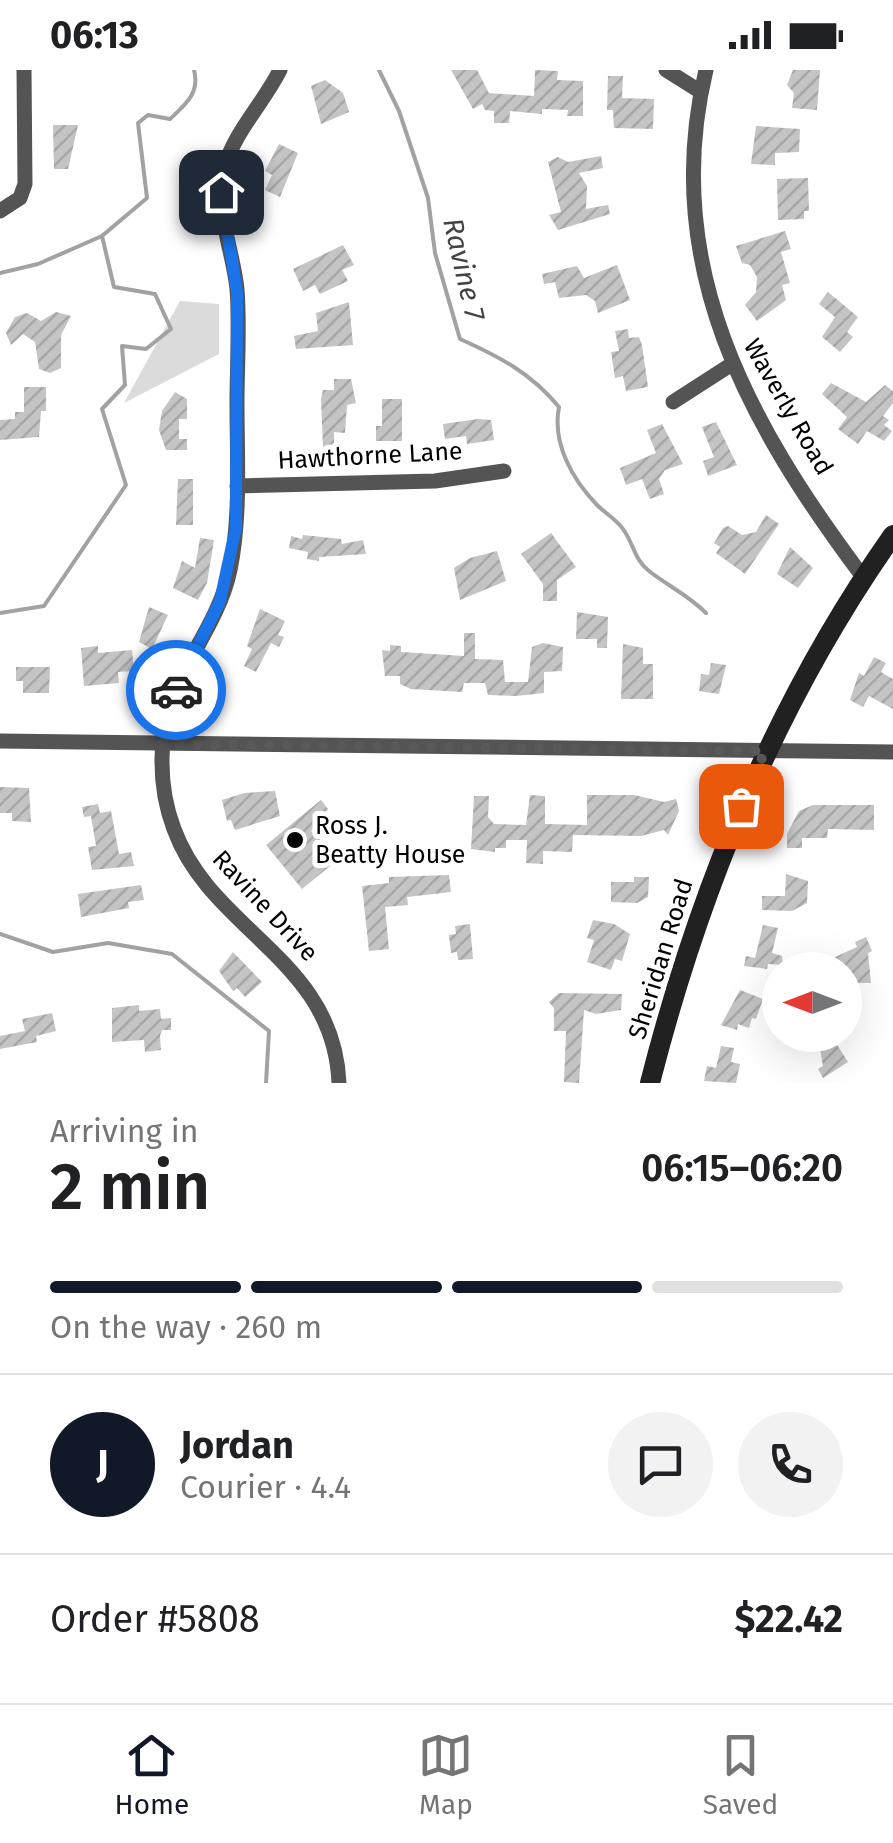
<!DOCTYPE html>
<meta charset="utf-8">
<style>
:root{--surface:#fff;--page:#f2f2f2;--text:#202124;--muted:#757577;--line:#e0e0e0;--accent:#111827}
body{margin:0;font-family:"Fira Sans",sans-serif;background:var(--page);color:var(--text);height:100vh;display:flex;flex-direction:column;font-size:38px;white-space:nowrap}
*{box-sizing:border-box;margin:0}
p{font-size:32px;color:var(--muted)}
.icon{flex:none;width:55px;height:55px;fill:none;stroke:currentColor;stroke-width:2;stroke-linecap:round;stroke-linejoin:round}
.map{position:relative;height:1013px;overflow:hidden}
.panel{display:flex;flex-direction:column;background:var(--surface);flex:1}
.panel>*{flex:none}
.needle{width:65px;rotate:270deg}
.fabs{position:absolute;left:762px;top:882px;display:grid;gap:20px}
.fabs a{display:grid;place-items:center;width:100px;height:100px;border-radius:50%;background:var(--surface);box-shadow:0 10px 40px #0002;font-size:50px}
.pin{position:absolute;display:grid;place-items:center;width:85px;height:85px;color:#fff;margin:-42px;border-radius:20px;box-shadow:0 5px 15px #0006}
.courier{position:absolute;display:grid;place-items:center;width:100px;height:100px;margin:-50px;border:8px solid #1a73e8;border-radius:50%;background:#fff;color:#222;box-shadow:0 2px 12px #0007}
.summary em{font-style:normal;font-weight:600}
.summary div{display:flex;flex-direction:column-reverse}
.summary{display:flex;align-items:center;justify-content:space-between;height:170px;padding:0 50px}
h1{font-size:65px;font-weight:600;line-height:75px}
.bar{display:grid;grid-template-columns:repeat(4,1fr);gap:15px 10px;align-content:center;height:120px;padding:0 50px}
.bar i{height:12px;border-radius:8px;background:var(--line)}
.bar .active{background:var(--accent)}
.bar p{grid-column:span 4}
.line{display:flex;align-items:center;gap:25px;padding:0 50px;border-top:2px solid var(--line)}
.line div{flex:1}
.round{display:grid;place-items:center;flex:none;width:105px;height:105px;border-radius:52px;background:var(--page)}
.status{display:flex;justify-content:space-between;align-items:center;height:70px;padding:0 50px;background:var(--surface);direction:ltr}
.status svg{height:28px;fill:currentColor}
.menu{display:flex;justify-content:space-around;align-items:center;height:140px;border-top:2px solid var(--line);background:var(--surface);font-size:28px;color:var(--muted)}
.menu a{display:grid;justify-items:center;gap:5px}
.menu .active{color:var(--accent)}
.map>svg:first-child{display:block}
.park{fill:#dbdbdb}
.lines{fill:none;stroke-linecap:round;stroke-linejoin:round}
.stream{stroke:#a2a2a2;stroke-width:4}
.building{fill:url(#building-hatch)}
.street{stroke:#545454;stroke-width:15}
.secondary{stroke:#212121;stroke-width:20}
.done{stroke:#595959;stroke-width:10;stroke-dasharray:0 18}
.route{stroke:#1a73e8;stroke-width:12}
.poi-dot{fill:#000;stroke:#fff;stroke-width:4}
.labels{text-anchor:middle;dominant-baseline:central;stroke-width:10;stroke-linejoin:round;paint-order:stroke}
.street-label{font-size:25px;fill:#000;stroke:#fff}
.poi-label{font-size:25px;fill:#000;stroke:#fff;text-anchor:start}
.water-label{font-size:28px;font-style:italic;fill:#434343;stroke:#fff}
</style>
<div class="status"><b>06:13</b><svg viewBox="0 0 49 12"><path d="M0 12V9h3v3zM5 12V6h3v6zM10 12V3h3v9zM15 12V0h3v12zM26 1h20v11H26zM47 4h2v5h-2z"/></svg></div>
<div class="map">
<svg width="893" height="1013" viewBox="0 0 893 1013">
<defs>
<pattern id="building-hatch" width="6" height="6" patternUnits="userSpaceOnUse" patternTransform="scale(2.5)"><rect width="6" height="6" fill="#c4c4c4"/><path d="M-1 1l2-2M0 6l6-6M5 7l2-2" fill="none" stroke="#a7a7a7"/></pattern>
</defs>
<rect width="100%" height="100%" fill="#fff"/>
<!-- park -->
<polygon class="park" points="180,231 219,234 219,284 124,333"/>
<g class="lines">
<!-- stream -->
<g class="stream">
<path d="M379,0L399,41L428,128L435,183L460,269C500,287 531,303 559,337C552,373 572,409 597,435C606,444 619,451 625,462C634,476 635,490 649,501C668,516 688,525 706,543"/>
<polyline points="0,203 38,194 102,166"/>
<path d="M0,543L44,536L126,415L102,339L125,315L122,276L146,279L171,259L155,224L114,217L102,166L147,128L138,53L148,45L170,49C186,34 200,23 194,0"/>
<polyline points="0,864 53,882 108,873 172,884 269,961 266,1013"/>
</g>
</g>
<!-- building -->
<g class="building">
<polygon points="451,0 477,0 489,23 534,26 535,0 558,1 557,10 583,11 583,46 567,46 568,40 542,39 542,44 510,41 509,53 494,53 494,41 485,40 482,34 473,39"/>
<polygon points="793,0 820,0 817,40 792,38 794,23 787,15"/>
<polygon points="608,6 623,6 622,28 654,29 653,59 614,58 613,40 607,40"/>
<polygon points="325,10 343,23 349,42 321,54 311,16"/>
<polygon points="53,55 78,55 68,99 54,99"/>
<polygon points="756,56 800,59 799,82 775,83 775,95 751,94"/>
<polygon points="279,74 298,83 280,127 265,120 272,105 265,101"/>
<polygon points="601,86 603,98 579,103 587,116 586,139 608,135 610,144 558,160 549,145 561,142 548,92 558,87 568,92"/>
<polygon points="808,108 809,141 804,141 804,149 778,150 777,109"/>
<polygon points="785,161 791,179 781,182 790,213 782,215 786,230 757,251 745,235 756,222 757,207 750,195 742,193 736,176"/>
<polygon points="343,175 354,195 342,200 348,211 320,224 315,215 303,221 293,199"/>
<polygon points="617,195 630,230 598,243 595,231 586,225 559,228 555,212 544,214 542,204 577,196 584,208"/>
<polygon points="828,222 858,247 847,262 853,267 840,282 822,267 835,247 819,234"/>
<polygon points="349,232 353,275 296,279 294,266 318,261 316,243"/>
<polygon points="56,242 71,246 61,265 61,298 50,303 39,299 35,272 23,264 11,275 6,263 15,247 27,243 41,251"/>
<polygon points="628,259 629,268 639,267 642,275 648,317 626,321 623,306 615,308 611,282 619,281 615,261"/>
<polygon points="334,309 351,309 356,333 347,335 345,363 334,362 334,377 323,377 321,329 323,320 334,320"/>
<polygon points="831,313 866,332 885,315 893,321 893,333 883,346 889,350 884,355 892,361 884,371 867,361 858,374 838,359 847,347 822,324"/>
<polygon points="24,317 46,317 46,341 41,341 39,367 0,370 0,350 15,349 15,342 24,342"/>
<polygon points="175,322 187,329 187,349 179,349 179,369 187,369 187,380 166,380 159,360 162,341"/>
<polygon points="382,329 402,329 402,371 376,371 376,356 382,356"/>
<polygon points="478,349 491,350 494,370 467,374 466,366 445,369 443,354"/>
<polygon points="716,352 737,395 708,406 703,391 714,387 702,357"/>
<polygon points="662,354 683,394 665,400 659,409 664,424 650,429 642,409 626,415 620,398 656,383 647,360"/>
<polygon points="178,409 193,409 193,455 176,455"/>
<polygon points="766,445 779,454 745,504 716,483 720,477 714,473 723,458 728,456 742,465 756,462"/>
<polygon points="551,463 576,497 557,510 557,531 543,531 543,514 521,484"/>
<polygon points="303,465 341,469 342,474 363,470 366,484 319,487 319,491 307,489 308,482 289,478 291,466 302,469"/>
<polygon points="200,468 214,470 207,513 198,530 173,518 182,491 195,498"/>
<polygon points="790,477 813,498 798,518 777,504"/>
<polygon points="497,481 506,511 460,530 454,498 470,488"/>
<polygon points="149,537 168,545 152,579 139,572"/>
<polygon points="260,539 285,551 278,565 284,567 279,577 271,573 256,602 244,596 252,579 247,576"/>
<polygon points="577,542 608,547 607,578 597,578 597,569 576,569"/>
<polygon points="464,563 475,563 475,589 503,590 505,612 528,612 532,577 543,573 563,577 562,601 544,602 544,623 516,626 488,625 485,613 464,613 462,622 411,619 400,614 400,606 385,606 382,580 390,581 390,575 401,576 401,582 464,586"/>
<polygon points="623,574 643,578 643,594 653,594 653,629 621,629"/>
<polygon points="98,576 98,583 132,580 134,601 118,602 119,613 84,616 81,578"/>
<polygon points="874,587 886,593 881,602 893,609 893,639 869,626 863,637 850,630 859,603 864,606"/>
<polygon points="711,593 726,595 719,624 699,621 701,604 709,605"/>
<polygon points="16,597 50,597 49,623 23,623 23,611 16,611"/>
<polygon points="0,717 29,718 31,752 12,751 12,743 0,743"/>
<polygon points="275,721 280,746 235,760 231,750 227,751 222,730 244,723"/>
<polygon points="530,725 545,726 545,754 587,755 587,725 634,725 664,732 676,729 679,741 668,765 664,760 641,766 573,765 572,782 543,781 543,794 526,793 527,770 506,770 506,778 495,778 495,782 471,779 474,726 489,726 488,747 494,754 526,755"/>
<polygon points="321,730 328,739 311,761 340,788 302,819 266,775"/>
<polygon points="98,734 100,743 111,741 119,784 131,782 134,796 92,800 88,777 96,776 91,746 84,747 82,737"/>
<polygon points="813,735 874,735 874,760 828,759 827,768 802,768 802,778 787,778 787,764 799,741"/>
<polygon points="786,804 808,811 807,833 792,841 762,840 762,826 785,826"/>
<polygon points="449,805 451,822 407,827 408,835 385,837 389,879 369,881 362,816 389,813 389,807"/>
<polygon points="634,807 649,807 648,827 637,833 611,832 611,812 634,812"/>
<polygon points="141,815 144,830 128,832 129,838 81,847 78,824"/>
<polygon points="593,850 614,854 630,864 622,891 615,889 611,900 587,892 594,870 587,868"/>
<polygon points="470,854 473,889 458,890 457,882 451,883 449,865 456,864 455,856"/>
<polygon points="763,855 778,858 772,883 782,886 783,895 768,894 767,899 744,896 746,886 755,888"/>
<polygon points="866,867 872,881 868,883 871,913 857,913 855,906 845,910 845,900 824,900 824,892 857,877 855,872"/>
<polygon points="233,882 262,912 245,927 237,918 233,921 219,901"/>
<polygon points="740,920 763,929 756,949 752,948 749,958 738,954 737,960 721,955"/>
<polygon points="559,923 622,924 621,940 596,944 584,940 579,1013 564,1012 566,961 554,961 554,938 549,932"/>
<polygon points="139,935 139,941 160,939 161,949 171,948 171,960 162,960 160,966 161,980 145,982 144,970 112,972 112,938"/>
<polygon points="52,943 56,961 36,966 37,972 0,979 0,966 25,961 22,949"/>
<polygon points="834,970 848,992 823,1008 818,999 823,996 820,979"/>
<polygon points="721,976 734,978 731,992 740,994 736,1013 704,1011 707,996 716,998"/>
</g>
<g class="lines">
<!-- street -->
<g class="street">
<path d="M280,0C263,34 234,62 224,99C214,138 233,180 237,219C240,256 237,296 237,333C237,388 241,446 230,500C222,538 200,570 183,603C159,650 155,709 174,759C211,861 334,889 339,1013"/>
<polyline points="666,0 701,22"/>
<path d="M706,0C659,195 749,355 863,507"/>
<polyline points="0,141 20,128 25,114 24,0"/>
<polyline points="673,332 732,294"/>
<polyline points="237,416 435,411 504,401"/>
<polyline points="0,671 893,682"/>
</g>
<!-- secondary -->
<path class="secondary" d="M650,1013C700,816 776,631 893,465"/>
</g>
<g class="lines">
<!-- done -->
<polyline class="done" points="176,620 163,674 765,681 741,736"/>
<!-- route -->
<polyline class="route" points="176,620 220,531 236,457 237,222 221,122"/>
</g>
<!-- markers -->
<circle class="poi-dot" cx="295" cy="770" r="10"/>
<g class="labels">
<!-- street labels -->
<g class="street-label">
<text transform="translate(788 337) rotate(60)">Waverly Road</text>
<text transform="translate(370 386) rotate(-3)">Hawthorne Lane</text>
<text transform="translate(265 836) rotate(47)">Ravine Drive</text>
<text transform="translate(661 889) rotate(-73)">Sheridan Road</text>
</g>
<!-- poi labels -->
<g class="poi-label">
<text x="315" y="756">Ross J.<tspan x="315" dy="29">Beatty House</tspan></text>
</g>
<!-- water labels -->
<g class="water-label">
<text transform="translate(464 199) rotate(77)">Ravine 7</text>
</g>
</g>
</svg>
<div class="fabs">
<a><svg class="needle" viewBox="-14 -14 28 28"><path d="M0-13l5 13h-10z" fill="#e53935"/><path d="M0 13l5-13h-10z" fill="#757577"/></svg></a>
</div>
<div class="pin" style="left:741px;top:736px;background:#ea580c"><svg class="icon" aria-label="bag" viewBox="0 0 24 24"><path d="M5 8h14l-1 12H6zM9 8a3 3 0 0 1 6 0"/></svg></div>
<div class="pin" style="left:221px;top:122px;background:#1f2937"><svg class="icon" aria-label="home" viewBox="0 0 24 24"><path d="M3 11l9-7 9 7M6 9v11h12V9"/></svg></div>
<div class="courier" style="left:176px;top:620px"><svg class="icon" aria-label="car" viewBox="0 0 24 24"><path d="M5 17H2v-5l4-1 3-4h7l3 4 3 1v5h-3M9 17h6M6 11h13"/><circle cx="7" cy="17" r="2"/><circle cx="17" cy="17" r="2"/></svg></div>
</div>
<section class="panel">
<div class="summary"><div><h1>2 min</h1><p>Arriving in</p></div><em>06:15–06:20</em></div>
<div class="bar"><i class="active"></i><i class="active"></i><i class="active"></i><i></i><p>On the way · 260 m</p></div>
<div class="line" style="height:180px"><b class="round" style="background:var(--accent);color:#fff">J</b><div><b>Jordan</b><p>Courier · 4.4</p></div><a class="round"><svg class="icon" aria-label="chat" viewBox="0 0 24 24"><path d="M4 5h16v11H9l-5 4z"/></svg></a><a class="round"><svg class="icon" aria-label="phone" viewBox="0 0 24 24"><path d="M5 4h4l2 5-3 2q2 4 5 5l2-3 5 2v4C11 20 4 13 5 4z"/></svg></a></div>
<div class="line" style="height:130px"><div>Order #5808</div><b>$22.42</b></div>
</section>
<nav class="menu">
<a class="active"><svg class="icon" aria-label="home" viewBox="0 0 24 24"><path d="M3 11l9-7 9 7M6 9v11h12V9"/></svg>Home</a>
<a><svg class="icon" aria-label="map" viewBox="0 0 24 24"><path d="M3 6l6-2 6 2 6-2v14l-6 2-6-2-6 2zM9 4v14M15 6v14"/></svg>Map</a>
<a><svg class="icon" aria-label="saved" viewBox="0 0 24 24"><path d="M7 4h10v16l-5-4-5 4z"/></svg>Saved</a>
</nav>
